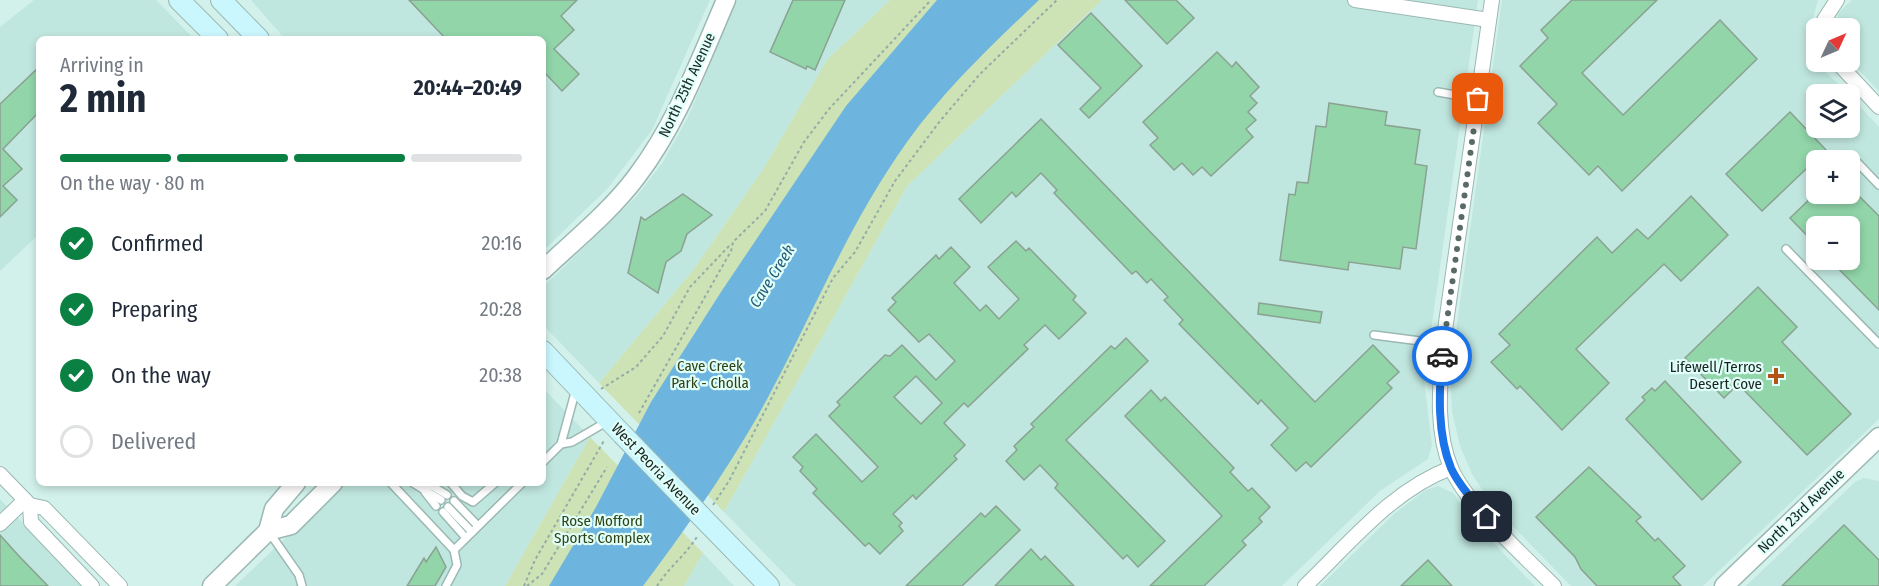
<!DOCTYPE html>
<meta charset="utf-8">
<style>
:root{--surface:#fff;--page:#f6f6f7;--text:#1f2937;--muted:#747a83;--line:#e0e1e3;--accent:#0b8043}
body{margin:0;font-family:"Fira Sans Condensed",sans-serif;background:var(--page);color:var(--text);height:100vh;display:flex;flex-direction:column;font-size:22px;white-space:nowrap}
*{box-sizing:border-box;margin:0}
p{font-size:20px;color:var(--muted)}
.icon{flex:none;width:33px;height:33px;fill:none;stroke:currentColor;stroke-width:2;stroke-linecap:round;stroke-linejoin:round}
.map{position:relative;flex:1;overflow:hidden}
.sheet{position:absolute;left:36px;top:36px;width:510px;height:450px;display:flex;flex-direction:column;background:var(--surface);border-radius:9px;box-shadow:0 3px 9px #0003}
.sheet>*{flex:none}
.needle{width:39px;rotate:46deg}
.tools{position:absolute;left:1806px;top:18px;display:grid;gap:12px}
.tools a{display:grid;place-items:center;width:54px;height:54px;border-radius:9px;background:var(--surface);box-shadow:0 3px 9px #0003;font-size:30px}
.pin{position:absolute;display:grid;place-items:center;width:51px;height:51px;color:#fff;margin:-26px;border-radius:12px;box-shadow:0 3px 9px #0006}
.courier{position:absolute;display:grid;place-items:center;width:60px;height:60px;margin:-30px;border:4px solid #1a73e8;border-radius:50%;background:#fff;color:#222;box-shadow:0 2px 8px #0007}
.summary em{font-style:normal;font-weight:700}
.summary div{display:flex;flex-direction:column-reverse}
.summary{display:flex;align-items:center;justify-content:space-between;height:102px;padding:0 24px}
h1{font-size:39px;font-weight:700;line-height:45px}
.bar{display:grid;grid-template-columns:repeat(4,1fr);gap:9px 6px;align-content:center;height:72px;padding:0 24px}
.bar i{height:8px;border-radius:4px;background:var(--line)}
.bar .on{background:var(--accent)}
.bar p{grid-column:span 4}
ol{padding:0 24px;list-style:none}
li{display:flex;align-items:center;gap:18px;height:66px}
li p{margin-inline-start:auto}
li .icon{padding:6px;border-radius:50%;background:var(--accent);color:#fff;stroke-width:4}
li:last-child{color:var(--muted)}
li i{width:33px;height:33px;border:3px solid var(--line);border-radius:50%}
.map>svg:first-child{display:block}
.built{fill:#c0e7df;fill-rule:evenodd}
.green{fill:#cde2b5}
.water{fill:#6db4de}
.building{fill:#91d5a9;stroke:#8ba192;stroke-width:1.5;fill-rule:evenodd}
.lines{fill:none;stroke-linecap:round;stroke-linejoin:round}
.service-casing{stroke:#9bb8b2;stroke-width:10}
.minor-casing{stroke:#9bb8b2;stroke-width:16}
.tertiary-casing{stroke:#9bb8b2;stroke-width:21}
.secondary-casing{stroke:#9bb8b2;stroke-width:22}
.path{stroke:#94aca7;stroke-width:2;stroke-dasharray:3 3;stroke-linecap:butt}
.service{stroke:#fff;stroke-width:7}
.minor{stroke:#fff;stroke-width:14}
.tertiary{stroke:#fff;stroke-width:18}
.secondary{stroke:#caf7fe;stroke-width:20}
.secondary-bridge-casing{stroke:#9bb8b2;stroke-width:22;stroke-linecap:butt}
.secondary-bridge{stroke:#caf7fe;stroke-width:20}
.done{stroke:#596b68;stroke-width:6;stroke-dasharray:0 10.8}
.route{stroke:#1a73e8;stroke-width:8}
.poi-dot{fill:#b65417;stroke:#e1fff9;stroke-width:2}
.labels{text-anchor:middle;dominant-baseline:central;stroke-width:4.5;stroke-linejoin:round;paint-order:stroke}
.street-label{font-size:15px;fill:#182321;stroke:#e1fff9}
.park-label{font-size:15px;fill:#304213;stroke:#e1fff9}
.poi-label{font-size:15px;fill:#182321;stroke:#e1fff9;text-anchor:end}
.water-label{font-size:16px;font-style:italic;fill:#265b78;stroke:#e1fff9}
</style>
<div class="map">
<svg width="1879" height="586" viewBox="0 0 1879 586">
<rect width="100%" height="100%" fill="#d3f1eb"/>
<!-- built -->
<g class="built">
<polygon points="34,0 156,0 194,39 39,39 39,234 0,271 0,27"/>
<polygon points="251,0 710,0 652,130 608,188 543,251 543,39 285,39"/>
<polygon points="737,0 890,0 827,60 764,168 694,269 599,383 543,325 543,287 636,197 663,162 688,117"/>
<polygon points="1102,0 1478,0 1424,380 1432,445 1428,459 1380,491 1282,586 796,586 724,512 907,186"/>
<path d="M1502,0H1818L1809,33L1812,50L1816,62L1848,94H1816V128H1850V96L1879,127V419L1703,586H1571L1493,506L1472,474L1460,446L1452,412L1450,374ZM1816,160H1850V194H1816ZM1816,226H1850V260H1816Z"/>
<polygon points="1852,0 1879,0 1879,91 1850,61 1850,28 1834,28 1839,12"/>
<polygon points="543,388 590,437 505,586 235,586 343,483 543,483"/>
<polygon points="1864,478 1879,481 1879,586 1746,586 1855,482"/>
<polygon points="1438,486 1453,493 1476,525 1535,586 1320,586 1395,513 1426,490"/>
<polygon points="0,499 83,586 0,586"/>
<polygon points="703,553 734,586 684,586"/>
</g>
<!-- green -->
<g class="green">
<polygon points="890,0 1102,0 907,186 724,512 599,383 694,269 764,168 827,60"/>
<polygon points="590,437 703,553 684,586 505,586"/>
</g>
<!-- water -->
<path class="water" d="M937,0H1039C992,45 945,89 907,142C849,223 813,314 766,401C731,465 687,527 643,586H549L596,507L651,402L721,292L846,106Z"/>
<!-- building -->
<g class="building">
<polygon points="409,0 577,0 561,16 574,30 554,49 579,74 562,91 543,71 543,39 446,39"/>
<polygon points="793,0 845,0 815,70 807,66 806,69 770,52"/>
<polygon points="1125,0 1176,0 1194,18 1167,44"/>
<polygon points="1572,0 1657,0 1582,73 1623,115 1720,20 1757,59 1622,191 1598,166 1589,175 1538,123 1557,104 1520,66 1548,38 1541,30"/>
<polygon points="1091,13 1142,66 1089,118 1080,109 1101,88 1058,45"/>
<polygon points="1217,52 1232,67 1236,62 1259,87 1250,96 1257,103 1248,112 1256,120 1246,129 1253,137 1211,176 1202,167 1193,175 1182,163 1174,170 1150,145 1158,138 1143,122"/>
<polygon points="39,67 39,112 3,149 22,169 3,186 17,200 0,217 0,104"/>
<polygon points="1329,103 1387,112 1385,125 1420,130 1415,164 1427,166 1416,249 1403,247 1400,269 1349,262 1348,270 1280,260 1289,194 1295,195 1297,182 1308,183 1316,126 1326,127"/>
<polygon points="1790,112 1826,150 1762,211 1726,174"/>
<polygon points="1041,119 1315,402 1373,345 1399,372 1387,383 1392,388 1311,467 1306,462 1296,471 1271,445 1288,428 1261,400 1258,404 1179,324 1183,320 1164,300 1168,297 1151,279 1147,283 1136,271 1132,274 1054,193 1057,190 1041,173 1016,197 1012,192 981,223 959,199"/>
<polygon points="683,194 712,215 687,234 681,251 666,262 658,293 628,273 641,217 645,220"/>
<polygon points="1815,194 1857,194 1879,216 1879,310 1830,260 1850,260 1850,226 1816,226 1816,245 1790,218"/>
<polygon points="1691,196 1728,235 1681,281 1664,264 1576,349 1609,383 1562,430 1520,386 1517,389 1491,362 1510,345 1499,334 1597,237 1612,253 1637,229 1648,239"/>
<path d="M1016,241L1026,251L1029,248L1076,296L1073,300L1086,313L1059,339L1045,325L1024,345L1028,349L968,407L964,403L944,423L965,445L954,456L957,459L916,499L913,495L893,514L902,523L899,526L903,531L880,554L869,543L865,546L813,493L817,489L800,471L803,467L793,457L816,434L862,482L878,467L829,416L840,405L837,402L885,355L890,356L902,345L936,380L955,361L929,334L919,342L888,310L896,302L892,298L936,255L939,259L951,247L970,267L954,283L980,311L986,305L999,319L1019,299L988,267ZM916,376L942,403L921,424L894,397Z"/>
<polygon points="1758,287 1797,327 1782,342 1851,414 1807,455 1738,384 1724,398 1685,358"/>
<polygon points="1259,303 1322,312 1320,323 1258,314"/>
<polygon points="1126,338 1148,361 1066,440 1165,541 1138,567 1127,555 1123,559 1055,488 1058,484 1040,465 1024,480 1006,461 1017,450 1014,446 1034,427 1031,424 1111,346 1115,349"/>
<polygon points="1665,381 1741,462 1702,500 1626,419 1645,400 1642,397 1652,388 1655,391"/>
<polygon points="1151,390 1161,401 1165,397 1234,468 1230,472 1248,491 1252,488 1270,507 1259,518 1262,522 1242,541 1246,545 1204,586 1150,586 1222,516 1125,416"/>
<polygon points="1589,467 1641,517 1636,521 1655,541 1658,538 1685,566 1673,577 1681,586 1597,586 1581,569 1575,557 1536,517"/>
<polygon points="996,506 1020,530 962,586 906,586 981,513 985,517"/>
<polygon points="1844,525 1879,560 1879,586 1782,586"/>
<polygon points="0,535 18,555 48,586 0,586"/>
<polygon points="436,547 446,567 435,586 407,586 424,558 426,562"/>
<polygon points="1031,549 1041,560 1045,556 1074,586 995,586"/>
<polygon points="1428,560 1452,586 1401,586"/>
</g>
<g class="lines">
<defs>
<g id="service">
<polyline points="1438,92 1478,99"/>
<polyline points="1855,160 1879,185"/>
<polyline points="1786,249 1879,344"/>
<polyline points="1374,335 1443,344"/>
<polyline points="561,444 576,389"/>
<polyline points="543,462 561,444 572,442 608,421"/>
<polyline points="391,483 454,550"/>
<polyline points="413,483 441,500"/>
<polyline points="451,483 462,496 473,502 495,483"/>
<polyline points="422,487 432,486 447,495"/>
<polyline points="425,492 436,506"/>
<polyline points="454,501 478,526"/>
<polyline points="448,507 472,532"/>
<polyline points="443,512 466,538"/>
<polyline points="269,532 299,575 302,586"/>
<polyline points="446,586 457,565 454,550 522,483"/>
</g>
<g id="minor">
<polyline points="1355,0 1489,20"/>
<path d="M1492,0L1443,344C1440,384 1435,430 1451,468C1467,505 1524,556 1554,586"/>
<polyline points="1823,28 1824,20 1837,0"/>
<polyline points="1837,62 1879,107"/>
<polyline points="0,474 30,505 44,508 120,586"/>
<polyline points="30,505 31,522 92,586"/>
<polyline points="0,524 25,500"/>
<path d="M1305,586C1350,543 1392,490 1451,468"/>
</g>
<g id="tertiary">
<path d="M543,270C575,240 611,211 637,176C677,123 700,60 726,0"/>
<polyline points="268,531 274,509 296,483"/>
<polyline points="212,586 268,531 291,525 333,483"/>
<polyline points="1724,586 1879,437"/>
</g>
<g id="secondary">
<polyline points="179,0 218,39"/>
<polyline points="221,0 259,39"/>
<polyline points="543,351 622,434"/>
<polyline points="700,515 769,586"/>
</g>
</defs>
<!-- service casing -->
<use href="#service" class="service-casing"/>
<!-- minor casing -->
<use href="#minor" class="minor-casing"/>
<!-- tertiary casing -->
<use href="#tertiary" class="tertiary-casing"/>
<!-- secondary casing -->
<use href="#secondary" class="secondary-casing"/>
<!-- path -->
<g class="path">
<polyline points="601,389 636,367 663,336 690,287 731,244"/>
<polyline points="639,413 731,251 733,242 765,211 804,142 829,109 931,0"/>
<polyline points="713,505 729,481 833,278 855,252 895,181 940,121 980,74 1057,0"/>
<polyline points="524,586 535,560 605,439"/>
<polyline points="527,586 542,574 607,467"/>
<path d="M657,586C669,567 687,554 698,535"/>
</g>
<!-- service -->
<use href="#service" class="service"/>
<!-- minor -->
<use href="#minor" class="minor"/>
<!-- tertiary -->
<use href="#tertiary" class="tertiary"/>
<!-- secondary -->
<use href="#secondary" class="secondary"/>
<defs>
<polyline id="secondary-bridge" points="622,434 700,515"/>
</defs>
<!-- secondary-bridge casing -->
<use href="#secondary-bridge" class="secondary-bridge-casing"/>
<!-- secondary-bridge -->
<use href="#secondary-bridge" class="secondary-bridge"/>
</g>
<g class="lines">
<!-- done -->
<polyline class="done" points="1442,356 1478,99"/>
<!-- route -->
<path class="route" d="M1442,356C1439,392 1437,434 1451,468C1459,486 1475,502 1487,517"/>
</g>
<!-- markers -->
<path class="poi-dot" d="M1773 367h6v6h6v6h-6v6h-6v-6h-6v-6h6z"/>
<g class="labels">
<!-- street labels -->
<g class="street-label">
<text transform="translate(687 85) rotate(-65)">North 25th Avenue</text>
<text transform="translate(656 469) rotate(46)">West Peoria Avenue</text>
<text transform="translate(1801 511) rotate(-44)">North 23rd Avenue</text>
</g>
<!-- park labels -->
<g class="park-label">
<text x="710" y="366">Cave Creek<tspan x="710" dy="17">Park - Cholla</tspan></text>
<text x="602" y="521">Rose Mofford<tspan x="602" dy="17">Sports Complex</tspan></text>
</g>
<!-- poi labels -->
<g class="poi-label">
<text x="1762" y="367">Lifewell/Terros<tspan x="1762" dy="17">Desert Cove</tspan></text>
</g>
<!-- water labels -->
<g class="water-label">
<text transform="translate(772 276) rotate(-58)">Cave Creek</text>
</g>
</g>
</svg>
<div class="tools">
<a><svg class="needle" viewBox="-14 -14 28 28"><path d="M0-13l5 13h-10z" fill="#e53935"/><path d="M0 13l5-13h-10z" fill="#747a83"/></svg></a>
<a><svg class="icon" aria-label="layers" viewBox="0 0 24 24"><path d="M12 4l9 5-9 5-9-5zM3 14l9 5 9-5"/></svg></a>
<a>+</a>
<a>−</a>
</div>
<div class="pin" style="left:1478px;top:99px;background:#ea580c"><svg class="icon" aria-label="bag" viewBox="0 0 24 24"><path d="M5 8h14l-1 12H6zM9 8a3 3 0 0 1 6 0"/></svg></div>
<div class="pin" style="left:1487px;top:517px;background:#1f2937"><svg class="icon" aria-label="home" viewBox="0 0 24 24"><path d="M3 11l9-7 9 7M6 9v11h12V9"/></svg></div>
<div class="courier" style="left:1442px;top:356px"><svg class="icon" aria-label="car" viewBox="0 0 24 24"><path d="M5 17H2v-5l4-1 3-4h7l3 4 3 1v5h-3M9 17h6M6 11h13"/><circle cx="7" cy="17" r="2"/><circle cx="17" cy="17" r="2"/></svg></div>
<section class="sheet">
<div class="summary"><div><h1>2 min</h1><p>Arriving in</p></div><em>20:44–20:49</em></div>
<div class="bar"><i class="on"></i><i class="on"></i><i class="on"></i><i></i><p>On the way · 80 m</p></div>
<ol>
<li><svg class="icon" aria-label="check" viewBox="0 0 24 24"><path d="M5 12l5 5 9-10"/></svg>Confirmed<p>20:16</p></li>
<li><svg class="icon" aria-label="check" viewBox="0 0 24 24"><path d="M5 12l5 5 9-10"/></svg>Preparing<p>20:28</p></li>
<li><svg class="icon" aria-label="check" viewBox="0 0 24 24"><path d="M5 12l5 5 9-10"/></svg>On the way<p>20:38</p></li>
<li><i></i>Delivered</li>
</ol>
</section>
</div>
